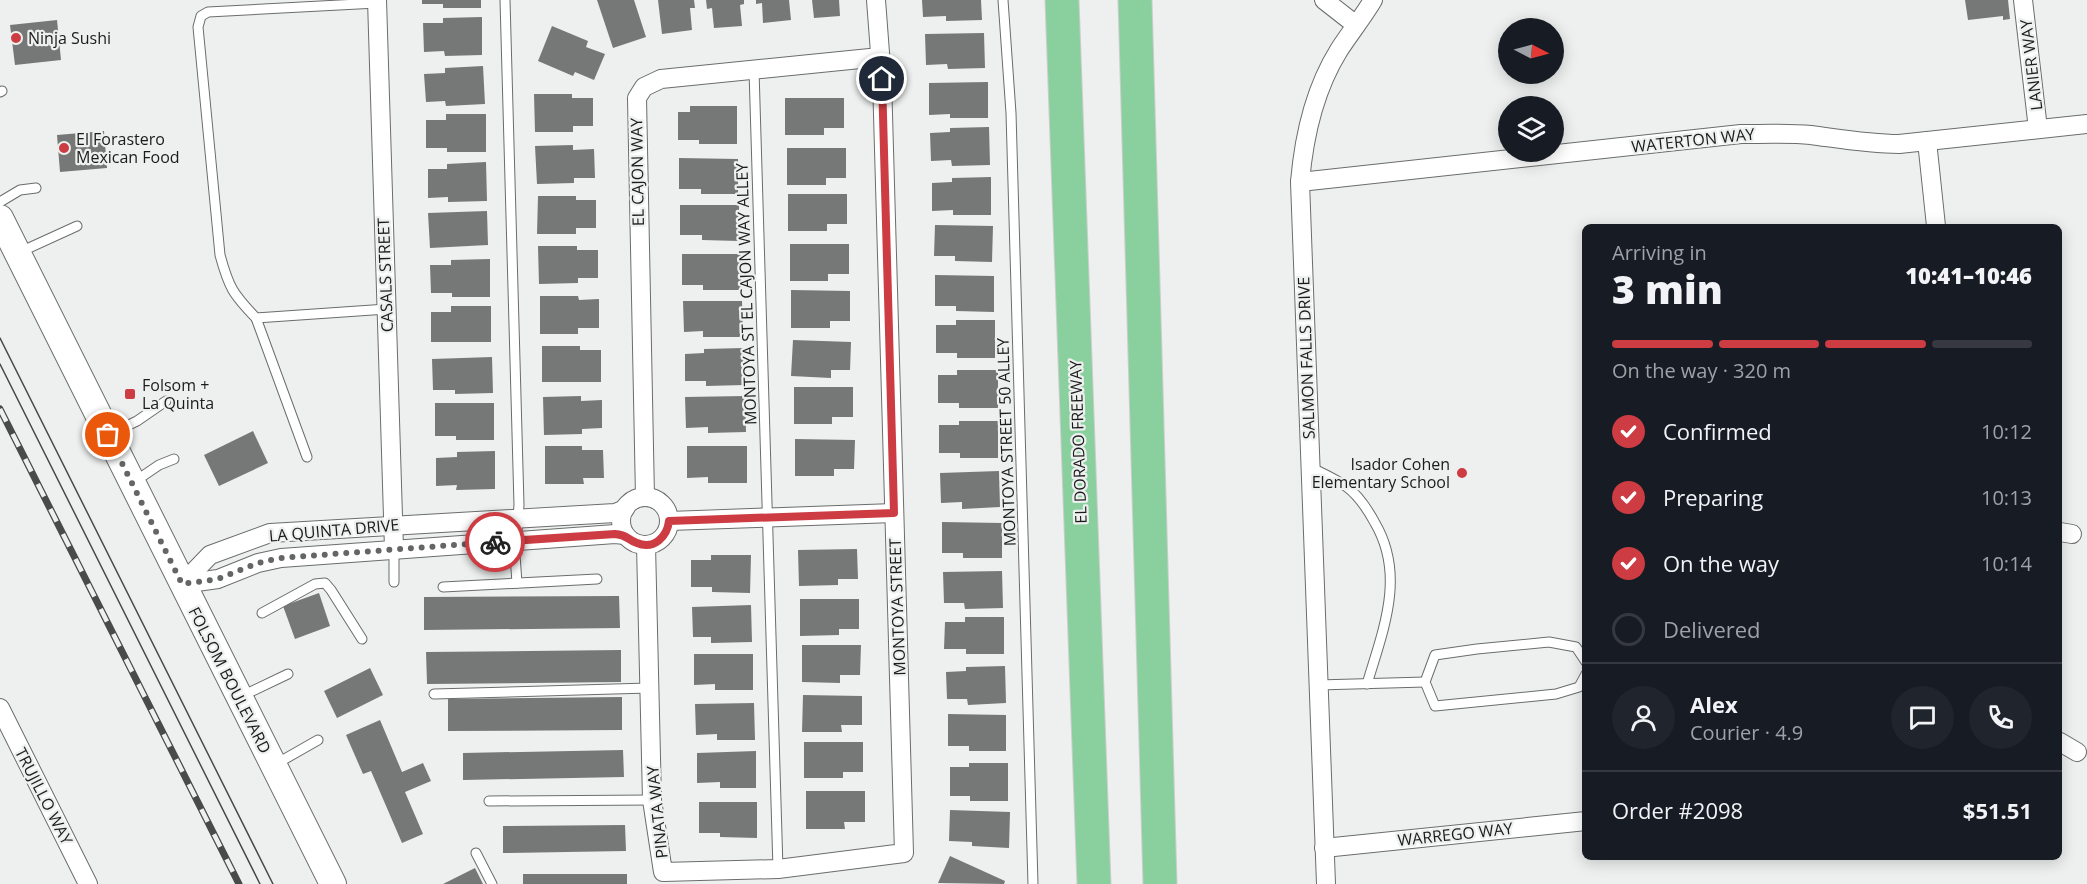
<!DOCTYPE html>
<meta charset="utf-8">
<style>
:root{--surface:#171b24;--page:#20242c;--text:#f1f3f6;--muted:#9ea1a6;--line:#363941;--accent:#cc3c42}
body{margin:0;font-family:"Open Sans",sans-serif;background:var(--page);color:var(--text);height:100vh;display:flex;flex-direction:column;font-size:22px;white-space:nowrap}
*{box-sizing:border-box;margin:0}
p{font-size:20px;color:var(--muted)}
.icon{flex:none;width:33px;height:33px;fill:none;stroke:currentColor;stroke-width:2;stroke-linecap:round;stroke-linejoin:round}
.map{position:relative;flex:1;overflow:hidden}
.drawer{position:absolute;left:1582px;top:224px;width:480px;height:636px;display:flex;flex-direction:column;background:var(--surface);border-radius:9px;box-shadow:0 3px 15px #0003}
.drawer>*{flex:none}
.needle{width:39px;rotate:96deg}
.fabs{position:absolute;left:1498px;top:18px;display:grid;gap:12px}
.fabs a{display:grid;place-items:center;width:66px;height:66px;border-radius:50%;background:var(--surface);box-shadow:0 3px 15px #0003;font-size:30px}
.pin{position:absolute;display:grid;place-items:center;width:51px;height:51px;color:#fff;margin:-26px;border:3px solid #fff;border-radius:50%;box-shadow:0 2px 6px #0007}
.courier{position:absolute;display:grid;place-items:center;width:60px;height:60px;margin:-30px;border:4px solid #cc3c42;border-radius:50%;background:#fff;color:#222;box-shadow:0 2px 8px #0007}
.summary em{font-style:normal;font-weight:800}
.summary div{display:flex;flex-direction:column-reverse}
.summary{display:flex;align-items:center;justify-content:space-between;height:102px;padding:0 30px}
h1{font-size:39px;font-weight:800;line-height:45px}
.bar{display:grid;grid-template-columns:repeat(4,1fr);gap:9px 6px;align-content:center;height:72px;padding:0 30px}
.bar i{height:8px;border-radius:4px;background:var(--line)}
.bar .current{background:var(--accent)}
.bar p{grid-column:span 4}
.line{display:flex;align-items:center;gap:15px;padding:0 30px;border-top:2px solid var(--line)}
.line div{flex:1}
.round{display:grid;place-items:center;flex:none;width:63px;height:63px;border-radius:32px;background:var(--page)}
ol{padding:0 30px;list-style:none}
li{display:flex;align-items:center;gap:18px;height:66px}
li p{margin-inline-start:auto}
li .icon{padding:6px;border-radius:50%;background:var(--accent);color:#fff;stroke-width:4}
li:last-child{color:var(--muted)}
li i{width:33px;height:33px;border:3px solid var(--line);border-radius:50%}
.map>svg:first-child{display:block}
.building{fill:#757876}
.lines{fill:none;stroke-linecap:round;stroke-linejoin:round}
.service-casing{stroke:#6a6d6b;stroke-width:11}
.minor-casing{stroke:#6a6d6b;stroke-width:20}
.secondary-casing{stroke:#6a6d6b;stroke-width:28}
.motorway-casing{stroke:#cdcdcd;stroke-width:35}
.service{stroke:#fff;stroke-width:9}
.minor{stroke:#fff;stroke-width:18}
.secondary{stroke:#fff;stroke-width:26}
.motorway{stroke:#8ad09e;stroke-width:33}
.tram{stroke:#494b4a;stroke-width:1.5}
.rail-casing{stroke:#494b4a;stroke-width:7}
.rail{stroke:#edf0ee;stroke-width:4.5;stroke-dasharray:14;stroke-linecap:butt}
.done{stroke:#646665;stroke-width:6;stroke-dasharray:0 10.8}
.route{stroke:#cc3c42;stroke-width:8}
.poi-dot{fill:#cc3c42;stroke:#edf0ee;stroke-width:2}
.labels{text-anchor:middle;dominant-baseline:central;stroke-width:4.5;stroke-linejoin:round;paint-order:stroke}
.poi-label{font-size:16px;fill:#1a1c1b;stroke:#edf0ee;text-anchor:start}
.street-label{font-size:16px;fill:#1a1c1b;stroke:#edf0ee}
</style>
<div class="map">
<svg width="2087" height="884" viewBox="0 0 2087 884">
<rect width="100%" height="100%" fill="#edf0ee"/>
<!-- building -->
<g class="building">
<polygon points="422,0 481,0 481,8 443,8 443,4 422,4"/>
<polygon points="597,0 634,0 646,37 613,48"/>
<polygon points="658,0 694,0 695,8 690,8 692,30 662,34"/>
<polygon points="706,0 744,0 744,4 740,5 742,26 714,28 712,8 707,9"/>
<polygon points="756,0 789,0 791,20 763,23 762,3 756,4"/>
<polygon points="812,0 839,0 840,16 814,18"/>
<polygon points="922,0 981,0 982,20 946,21 946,16 923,17"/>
<polygon points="1965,0 2008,0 2010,19 2003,20 2003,16 1968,20"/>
<polygon points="482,17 482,55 445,56 444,51 424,52 423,23 443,23 443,18"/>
<polygon points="57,20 61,60 15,65 10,25"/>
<polygon points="552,26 588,41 586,47 605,54 594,80 575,72 573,76 538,61"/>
<polygon points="984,33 985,68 948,69 947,64 926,65 925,34"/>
<polygon points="483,66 485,104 446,106 445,101 426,102 424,74 445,73 445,68"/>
<polygon points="988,82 988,118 950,118 950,114 929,115 929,83"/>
<polygon points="534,94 572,94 572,98 593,98 593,126 573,126 573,132 535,132"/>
<polygon points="785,98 844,98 844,128 824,128 824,135 785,135"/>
<polygon points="690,106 737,106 737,144 699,144 699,140 678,140 678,112 690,112"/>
<polygon points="446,114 486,114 486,152 447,152 447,148 426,148 426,120 446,120"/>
<polygon points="989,127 990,165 952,166 951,160 931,161 930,133 950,132 950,128"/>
<polygon points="104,131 107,168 60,172 57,135"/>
<polygon points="573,145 573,150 594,149 595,178 574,178 574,183 537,184 535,146"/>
<polygon points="787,148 846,148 846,178 826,178 826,185 787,185"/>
<polygon points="679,158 738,159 738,194 701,194 701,189 679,189"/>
<polygon points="486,162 487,201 448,202 448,197 428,198 428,169 447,169 447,164"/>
<polygon points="991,177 991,215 953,215 953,210 932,211 932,183 952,182 952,178"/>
<polygon points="788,194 847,194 847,224 827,224 827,231 788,231"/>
<polygon points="538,196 576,196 576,200 596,200 596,228 576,228 576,234 537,234"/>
<polygon points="680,205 739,205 739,241 702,240 702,235 680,235"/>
<polygon points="487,211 488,245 430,248 428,213"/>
<polygon points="935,225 993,226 992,262 955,261 955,256 934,256"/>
<polygon points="790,244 849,244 849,274 828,274 828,281 790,281"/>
<polygon points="538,246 577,246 577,250 598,250 598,278 578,278 578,283 539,284"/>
<polygon points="682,254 741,254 741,290 703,290 703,285 682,285"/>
<polygon points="490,259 490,297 452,297 452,293 431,293 430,265 451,265 451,260"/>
<polygon points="935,275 994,276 994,312 956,311 956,306 935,306"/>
<polygon points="791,290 850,291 850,321 830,321 830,328 791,328"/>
<polygon points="540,296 578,296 579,300 599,299 599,328 578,328 578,334 540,334"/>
<polygon points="683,301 742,301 743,337 703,337 703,331 684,332"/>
<polygon points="451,306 491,306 491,342 431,342 431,312 451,312"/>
<polygon points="956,320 995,320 995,358 957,358 957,353 936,353 936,325 956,325"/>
<polygon points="793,340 851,342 850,370 831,370 831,378 791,376"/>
<polygon points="542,346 580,346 580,350 601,350 601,382 542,382"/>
<polygon points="743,348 744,385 706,386 706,381 685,381 685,354 704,353 704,349"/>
<polygon points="492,357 493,393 455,394 455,390 433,390 432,359"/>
<polygon points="957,370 998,370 998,408 959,408 959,403 938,403 938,375 957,375"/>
<polygon points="794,387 853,387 853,417 832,417 832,424 794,424"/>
<polygon points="581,396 581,401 602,400 602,428 582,429 582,434 544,435 543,397"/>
<polygon points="745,396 746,432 708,433 708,427 686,428 685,397"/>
<polygon points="435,403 494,403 494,440 456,440 456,436 435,436"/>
<polygon points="959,421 998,421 998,458 960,458 960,453 939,453 939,425 959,425"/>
<polygon points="253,431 268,463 219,486 204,455"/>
<polygon points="795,439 855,440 854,469 834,469 834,476 795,476"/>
<polygon points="545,446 582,446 582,450 603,450 604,478 583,478 584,484 545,484"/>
<polygon points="687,446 747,446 747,483 708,483 708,477 687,478"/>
<polygon points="495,451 495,489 456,490 457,485 436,486 436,458 457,457 457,452"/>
<polygon points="999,471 1000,507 962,509 962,502 941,503 940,473"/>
<polygon points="942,522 1002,523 1002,558 963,558 963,553 942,553"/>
<polygon points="857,549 858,579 838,579 838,585 799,586 798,550"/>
<polygon points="711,555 751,555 750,593 712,592 712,587 691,587 691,560 711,560"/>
<polygon points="1002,571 1003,608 965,609 964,603 944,603 943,572"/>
<polygon points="319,593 330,626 295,639 283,606"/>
<polygon points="619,596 620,628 424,630 424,597"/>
<polygon points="800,599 859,599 859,629 839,629 839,635 800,636"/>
<polygon points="751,605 752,642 711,643 711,637 693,637 692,607"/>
<polygon points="965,617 1004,617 1004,654 966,654 966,649 944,649 945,622 965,622"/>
<polygon points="802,645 861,645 860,675 840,675 840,683 802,682"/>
<polygon points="621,650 621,682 427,684 426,652"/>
<polygon points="694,654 753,654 753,690 715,690 715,684 694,685"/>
<polygon points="1005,666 1006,703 968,705 967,699 947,699 946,672 966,671 966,667"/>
<polygon points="370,668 383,695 337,718 324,691"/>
<polygon points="803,695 862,696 862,725 841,725 842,732 802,732"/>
<polygon points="622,697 622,730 448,731 448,699"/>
<polygon points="754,703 755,740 717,740 717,734 696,735 695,704"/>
<polygon points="948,714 1006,715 1006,751 969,751 969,746 948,746"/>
<polygon points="380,720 402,772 423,763 431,781 405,792 423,834 402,843 371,771 363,774 346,735"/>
<polygon points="804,742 863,742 863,772 843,772 843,778 804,778"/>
<polygon points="623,750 624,777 463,780 463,753"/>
<polygon points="756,751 756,788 720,788 720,782 697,783 697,753"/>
<polygon points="969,763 1008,763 1008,801 970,801 970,796 950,796 950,767 969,767"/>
<polygon points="806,791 865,791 865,822 844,822 845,829 806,829"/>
<polygon points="699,802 757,802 757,838 720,837 720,833 699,833"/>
<polygon points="950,810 1010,812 1009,848 972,846 972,842 949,841"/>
<polygon points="625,825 626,851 503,853 503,826"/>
<polygon points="950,856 1005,881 1004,884 938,883"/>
<polygon points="475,868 483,884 443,884"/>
<rect x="523" y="874" width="104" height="10"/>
</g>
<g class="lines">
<defs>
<g id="service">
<polyline points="505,0 519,505 515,555 517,583"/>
<polyline points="1003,0 1011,113 1033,884"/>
<path d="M377,3L208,12L201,16L198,27L220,255C229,288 233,294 256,318L387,309"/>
<polyline points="754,70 778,869"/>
<polyline points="0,92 2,91"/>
<polyline points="0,202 20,190 36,188"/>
<polyline points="20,252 77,226"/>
<polyline points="256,318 307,457"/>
<polyline points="110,434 137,421 166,401"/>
<path d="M1310,467C1322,473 1336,479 1347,487C1359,496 1368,510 1375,523C1406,576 1383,630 1367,684"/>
<polyline points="134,482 159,465 174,459"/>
<polyline points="394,549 394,582"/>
<polyline points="443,587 597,579"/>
<polyline points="262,613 315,584 325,583 331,590 362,639"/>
<polyline points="1586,662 1576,647 1549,642 1477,649 1435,655 1425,682 1435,706 1556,694 1579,687 1586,674"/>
<polyline points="1318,685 1425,682"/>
<polyline points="434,694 649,688"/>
<polyline points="242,696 288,674"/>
<polyline points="276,764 318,740"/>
<polyline points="489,801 652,800"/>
<polyline points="476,853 492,884"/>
</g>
<g id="minor">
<polyline points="377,0 394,549"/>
<polyline points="1324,0 1356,25"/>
<polyline points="2023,0 2038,129"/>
<polyline points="1927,141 1936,226"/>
<path d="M1300,182L1741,134C1764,134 1788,133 1811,135C1841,139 1869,144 1899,144L2087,124"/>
<polyline points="645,497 637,98 644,87 661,79 880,57"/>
<circle cx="645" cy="521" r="24"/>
<polyline points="669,521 894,513"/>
<polyline points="2060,532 2072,534"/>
<polyline points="646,545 652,800 663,872 778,869 904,853 882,79 876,0"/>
<polyline points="182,584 210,555 270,533 615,513 625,509"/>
<polyline points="182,584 218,579 258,563 281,558 615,534 625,535"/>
<polyline points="0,708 88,884"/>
<polyline points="2060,742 2077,752"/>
<polyline points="1324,848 1586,821"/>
<path d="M1326,884L1300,182C1304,135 1314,90 1339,50C1350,33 1363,17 1373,0"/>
</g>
<polyline id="secondary" points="0,218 333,884"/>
<g id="motorway">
<polyline points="1062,0 1094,884"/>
<polyline points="1135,0 1160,884"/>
</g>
</defs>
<!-- service casing -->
<use href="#service" class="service-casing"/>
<!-- minor casing -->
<use href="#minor" class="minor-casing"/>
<!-- secondary casing -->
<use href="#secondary" class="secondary-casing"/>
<!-- motorway casing -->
<use href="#motorway" class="motorway-casing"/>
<!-- service -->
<use href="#service" class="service"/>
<!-- minor -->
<use href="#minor" class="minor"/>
<!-- secondary -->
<use href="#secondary" class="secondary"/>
<!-- motorway -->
<use href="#motorway" class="motorway"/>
<!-- tram -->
<g class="tram">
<polyline points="0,338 273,884"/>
<polyline points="0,364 260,884"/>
</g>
<defs>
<polyline id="rail" points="0,409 239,884"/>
</defs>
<!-- rail casing -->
<use href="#rail" class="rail-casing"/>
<!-- rail -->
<use href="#rail" class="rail"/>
</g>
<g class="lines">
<!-- done -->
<polyline class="done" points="108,435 182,584 218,579 258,563 280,558 495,542"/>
<!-- route -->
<path class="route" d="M495,542L615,534C628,535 626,539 637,543C654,550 667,537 669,521L894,513L882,79"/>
</g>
<!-- markers -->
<g class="poi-dot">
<circle cx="16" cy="38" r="6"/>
<circle cx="64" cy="148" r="6"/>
<rect x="124" y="388" width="12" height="12" rx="3"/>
<circle cx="1462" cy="473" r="6"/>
</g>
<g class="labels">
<!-- poi labels -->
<g class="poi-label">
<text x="28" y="38">Ninja Sushi</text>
<text x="76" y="139">El Forastero<tspan x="76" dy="18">Mexican Food</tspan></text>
<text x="142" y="385">Folsom +<tspan x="142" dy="18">La Quinta</tspan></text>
<text x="1450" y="464" text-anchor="end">Isador Cohen<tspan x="1450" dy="18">Elementary School</tspan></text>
</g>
<!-- street labels -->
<g class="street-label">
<text transform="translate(2031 65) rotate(-97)">LANIER WAY</text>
<text transform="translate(1693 140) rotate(-6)">WATERTON WAY</text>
<text transform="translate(637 172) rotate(-91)">EL CAJON WAY</text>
<text transform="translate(385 275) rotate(-92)">CASALS STREET</text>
<text transform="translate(746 294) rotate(-92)">MONTOYA ST EL CAJON WAY ALLEY</text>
<text transform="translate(1306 358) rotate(-92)">SALMON FALLS DRIVE</text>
<text transform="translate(1006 442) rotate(-92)">MONTOYA STREET 50 ALLEY</text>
<text transform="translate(1078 442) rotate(-92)">EL DORADO FREEWAY</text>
<text transform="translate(334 530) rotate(-5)">LA QUINTA DRIVE</text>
<text transform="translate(897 607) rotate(-92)">MONTOYA STREET</text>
<text transform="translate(230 680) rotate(63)">FOLSOM BOULEVARD</text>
<text transform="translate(44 796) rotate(63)">TRUJILLO WAY</text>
<text transform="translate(657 812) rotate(-96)">PINATA WAY</text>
<text transform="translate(1455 834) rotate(-6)">WARREGO WAY</text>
</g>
</g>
</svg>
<div class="fabs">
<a><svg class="needle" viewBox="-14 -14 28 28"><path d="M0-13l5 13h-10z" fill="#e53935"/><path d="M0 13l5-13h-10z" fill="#9ea1a6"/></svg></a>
<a><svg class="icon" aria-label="layers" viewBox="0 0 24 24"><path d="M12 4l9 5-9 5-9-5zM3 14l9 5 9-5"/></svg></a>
</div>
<div class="pin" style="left:108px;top:435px;background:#ea580c"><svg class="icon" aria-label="bag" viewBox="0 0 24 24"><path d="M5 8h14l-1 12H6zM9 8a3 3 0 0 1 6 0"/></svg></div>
<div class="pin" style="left:882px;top:79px;background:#1f2937"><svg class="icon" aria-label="home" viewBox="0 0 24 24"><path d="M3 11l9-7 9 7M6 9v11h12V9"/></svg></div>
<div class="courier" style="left:495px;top:542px"><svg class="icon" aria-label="bike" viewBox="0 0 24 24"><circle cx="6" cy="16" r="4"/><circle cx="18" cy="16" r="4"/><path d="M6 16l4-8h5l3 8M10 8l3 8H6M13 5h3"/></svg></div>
<section class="drawer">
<div class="summary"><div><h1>3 min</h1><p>Arriving in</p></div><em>10:41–10:46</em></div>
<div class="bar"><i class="current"></i><i class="current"></i><i class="current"></i><i></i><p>On the way · 320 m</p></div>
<ol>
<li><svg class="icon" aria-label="check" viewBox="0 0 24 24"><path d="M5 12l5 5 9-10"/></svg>Confirmed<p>10:12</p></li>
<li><svg class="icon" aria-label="check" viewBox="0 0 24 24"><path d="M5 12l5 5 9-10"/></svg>Preparing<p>10:13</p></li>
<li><svg class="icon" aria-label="check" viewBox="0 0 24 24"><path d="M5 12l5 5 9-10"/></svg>On the way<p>10:14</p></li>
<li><i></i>Delivered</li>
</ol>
<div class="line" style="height:108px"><a class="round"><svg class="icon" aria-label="person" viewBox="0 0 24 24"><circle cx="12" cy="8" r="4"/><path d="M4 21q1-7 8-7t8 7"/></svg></a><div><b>Alex</b><p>Courier · 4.9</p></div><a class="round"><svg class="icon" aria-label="chat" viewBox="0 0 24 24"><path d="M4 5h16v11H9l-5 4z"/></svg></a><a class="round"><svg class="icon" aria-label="phone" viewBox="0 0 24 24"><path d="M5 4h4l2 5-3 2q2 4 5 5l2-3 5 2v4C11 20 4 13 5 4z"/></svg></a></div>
<div class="line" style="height:78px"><div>Order #2098</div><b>$51.51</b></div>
</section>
</div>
